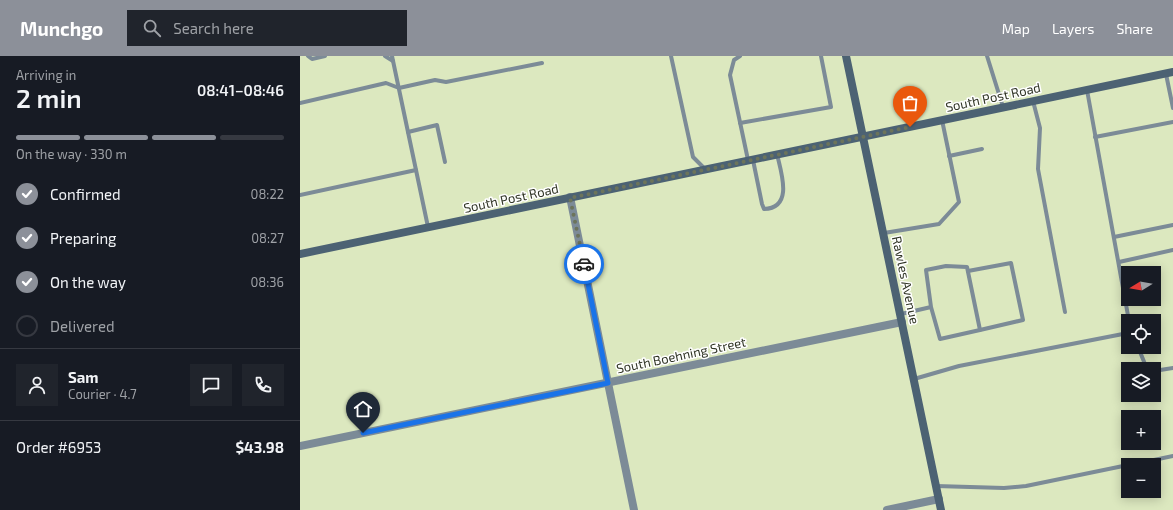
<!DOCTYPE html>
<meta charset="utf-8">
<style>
:root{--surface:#171b24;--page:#20242c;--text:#f1f3f6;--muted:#9ea1a6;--line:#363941;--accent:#8c9099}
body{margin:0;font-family:"Exo 2",sans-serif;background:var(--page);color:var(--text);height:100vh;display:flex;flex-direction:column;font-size:15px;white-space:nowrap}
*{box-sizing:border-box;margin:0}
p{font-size:13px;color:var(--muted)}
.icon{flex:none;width:22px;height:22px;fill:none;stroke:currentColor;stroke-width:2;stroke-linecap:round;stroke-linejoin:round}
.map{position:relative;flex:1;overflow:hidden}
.drawer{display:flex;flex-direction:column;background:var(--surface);width:300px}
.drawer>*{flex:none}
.needle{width:26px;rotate:259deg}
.controls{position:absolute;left:821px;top:210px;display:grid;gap:8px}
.controls a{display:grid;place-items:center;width:40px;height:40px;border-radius:0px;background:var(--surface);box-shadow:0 2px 10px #0003;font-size:20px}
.pin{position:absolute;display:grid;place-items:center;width:34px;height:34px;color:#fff;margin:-41px -17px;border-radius:50% 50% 50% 0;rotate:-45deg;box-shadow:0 0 4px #0007}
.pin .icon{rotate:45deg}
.courier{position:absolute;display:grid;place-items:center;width:40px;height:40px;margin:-20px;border:3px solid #1a73e8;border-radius:50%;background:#fff;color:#222;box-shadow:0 1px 5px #0007}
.headline em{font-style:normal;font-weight:600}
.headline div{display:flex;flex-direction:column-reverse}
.headline{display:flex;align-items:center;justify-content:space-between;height:68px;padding:0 16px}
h1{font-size:26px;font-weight:600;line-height:30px}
.bar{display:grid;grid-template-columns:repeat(4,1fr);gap:6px 4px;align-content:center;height:48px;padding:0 16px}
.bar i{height:5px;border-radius:3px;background:var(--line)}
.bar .current{background:var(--accent)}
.bar p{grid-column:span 4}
.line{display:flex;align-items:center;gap:10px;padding:0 16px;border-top:1px solid var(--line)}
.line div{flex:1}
.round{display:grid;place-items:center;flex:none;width:42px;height:42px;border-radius:0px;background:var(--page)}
ol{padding:0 16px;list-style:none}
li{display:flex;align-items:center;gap:12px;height:44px}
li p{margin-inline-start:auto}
li .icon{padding:4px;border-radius:50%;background:var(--accent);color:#fff;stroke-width:4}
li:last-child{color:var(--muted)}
li i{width:22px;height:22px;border:2px solid var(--line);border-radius:50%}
header{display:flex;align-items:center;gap:24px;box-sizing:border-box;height:56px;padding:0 20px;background:var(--accent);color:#fff}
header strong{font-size:19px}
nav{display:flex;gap:22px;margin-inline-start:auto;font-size:14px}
.search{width:280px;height:36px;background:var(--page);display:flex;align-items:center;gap:10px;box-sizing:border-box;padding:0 14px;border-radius:0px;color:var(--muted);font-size:15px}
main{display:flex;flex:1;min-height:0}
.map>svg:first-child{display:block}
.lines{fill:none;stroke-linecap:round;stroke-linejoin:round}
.lane{stroke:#7c8b97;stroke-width:4}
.street{stroke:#7c8b97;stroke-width:8}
.secondary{stroke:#4c6273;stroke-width:8}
.done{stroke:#6c745b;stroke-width:4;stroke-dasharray:0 7.2}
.route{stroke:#1a73e8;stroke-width:5}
.labels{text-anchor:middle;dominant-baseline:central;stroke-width:3;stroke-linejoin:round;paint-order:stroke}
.street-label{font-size:13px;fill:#303525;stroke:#fff}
</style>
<header>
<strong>Munchgo</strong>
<div class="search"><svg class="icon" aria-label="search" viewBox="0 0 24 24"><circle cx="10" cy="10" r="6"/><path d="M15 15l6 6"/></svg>Search here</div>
<nav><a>Map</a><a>Layers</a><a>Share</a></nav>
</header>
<main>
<section class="drawer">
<div class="headline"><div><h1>2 min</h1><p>Arriving in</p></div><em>08:41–08:46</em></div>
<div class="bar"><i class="current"></i><i class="current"></i><i class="current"></i><i></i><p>On the way · 330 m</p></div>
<ol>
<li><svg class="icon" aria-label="check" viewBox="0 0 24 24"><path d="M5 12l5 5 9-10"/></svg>Confirmed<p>08:22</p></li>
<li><svg class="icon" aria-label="check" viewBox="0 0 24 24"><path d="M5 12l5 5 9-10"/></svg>Preparing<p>08:27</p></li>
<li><svg class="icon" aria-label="check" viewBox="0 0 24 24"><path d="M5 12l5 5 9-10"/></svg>On the way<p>08:36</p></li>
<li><i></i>Delivered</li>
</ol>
<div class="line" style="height:72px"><a class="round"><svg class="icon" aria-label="person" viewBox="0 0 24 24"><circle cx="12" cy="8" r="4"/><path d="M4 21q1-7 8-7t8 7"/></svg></a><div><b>Sam</b><p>Courier · 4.7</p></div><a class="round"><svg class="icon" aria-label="chat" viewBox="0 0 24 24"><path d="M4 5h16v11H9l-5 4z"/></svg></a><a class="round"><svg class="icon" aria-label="phone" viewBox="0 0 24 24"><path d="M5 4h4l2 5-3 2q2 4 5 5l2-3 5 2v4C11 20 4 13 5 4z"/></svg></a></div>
<div class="line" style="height:52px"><div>Order #6953</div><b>$43.98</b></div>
</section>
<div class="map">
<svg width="873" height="454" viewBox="0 0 873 454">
<rect width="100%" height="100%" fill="#dce8bf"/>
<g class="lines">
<!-- lane -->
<g class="lane">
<polyline points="8,0 12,3 25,0"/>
<polyline points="85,0 93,5"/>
<polyline points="92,0 128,171"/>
<polyline points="371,0 393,101 405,113"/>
<polyline points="440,0 434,4 430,19 448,104"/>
<polyline points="687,0 703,51"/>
<polyline points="866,18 873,52"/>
<polyline points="787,34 829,265"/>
<polyline points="733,45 740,72 738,113 765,256"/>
<polyline points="0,47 86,27 99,32 135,24 146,26 242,7"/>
<polyline points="440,67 531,51 521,0"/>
<polyline points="108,76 137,69 145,106"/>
<polyline points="795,81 873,66"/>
<polyline points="649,100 682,93"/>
<path d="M453,104L462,148L464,153C494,152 481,116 477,98"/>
<polyline points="0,139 116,114"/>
<polyline points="584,177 639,168 659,146 642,64"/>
<polyline points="814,181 873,169"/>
<polyline points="819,206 873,194"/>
<polyline points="668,215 711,207 723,264 680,274"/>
<polyline points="601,258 631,251 640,283 680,274 667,211 646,210 626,214 631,251"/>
<polyline points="838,291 847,313"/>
<polyline points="854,315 873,312"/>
<polyline points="614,323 659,310 828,277"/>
<polyline points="830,409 873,400"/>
<polyline points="636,430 704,432 726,430 828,409"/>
</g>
<!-- street -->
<g class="street">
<polyline points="270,141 334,454"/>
<polyline points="0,390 602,266"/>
<polyline points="587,454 639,443"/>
</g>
<!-- secondary -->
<g class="secondary">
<polyline points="546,0 641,454"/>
<polyline points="0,198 873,16"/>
</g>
</g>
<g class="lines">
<!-- done -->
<polyline class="done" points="284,208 270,142 610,71"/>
<!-- route -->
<polyline class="route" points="63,377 308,327 284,208"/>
</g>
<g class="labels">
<!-- street labels -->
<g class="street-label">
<text transform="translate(693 41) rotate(-12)">South Post Road</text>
<text transform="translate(211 142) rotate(-12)">South Post Road</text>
<text transform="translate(606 224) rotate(78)">Rawles Avenue</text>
<text transform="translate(381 299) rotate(-12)">South Boehning Street</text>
</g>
</g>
</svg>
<div class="controls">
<a><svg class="needle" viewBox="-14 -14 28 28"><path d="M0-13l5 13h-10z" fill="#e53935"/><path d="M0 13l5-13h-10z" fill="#9ea1a6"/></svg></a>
<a><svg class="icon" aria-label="locate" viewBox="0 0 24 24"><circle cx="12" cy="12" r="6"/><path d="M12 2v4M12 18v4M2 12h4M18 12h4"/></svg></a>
<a><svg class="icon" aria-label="layers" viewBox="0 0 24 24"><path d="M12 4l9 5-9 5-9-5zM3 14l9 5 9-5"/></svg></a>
<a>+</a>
<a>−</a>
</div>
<div class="pin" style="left:610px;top:71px;background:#ea580c"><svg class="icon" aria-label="bag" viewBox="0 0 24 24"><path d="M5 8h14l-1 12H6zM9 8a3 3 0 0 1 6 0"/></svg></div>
<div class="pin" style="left:63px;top:377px;background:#1f2937"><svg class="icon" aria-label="home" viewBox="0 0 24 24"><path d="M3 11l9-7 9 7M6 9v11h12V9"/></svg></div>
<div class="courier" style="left:284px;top:208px"><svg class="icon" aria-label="car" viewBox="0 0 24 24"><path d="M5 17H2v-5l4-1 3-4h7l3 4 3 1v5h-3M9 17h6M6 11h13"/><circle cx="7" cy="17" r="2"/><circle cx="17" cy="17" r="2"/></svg></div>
</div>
</main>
